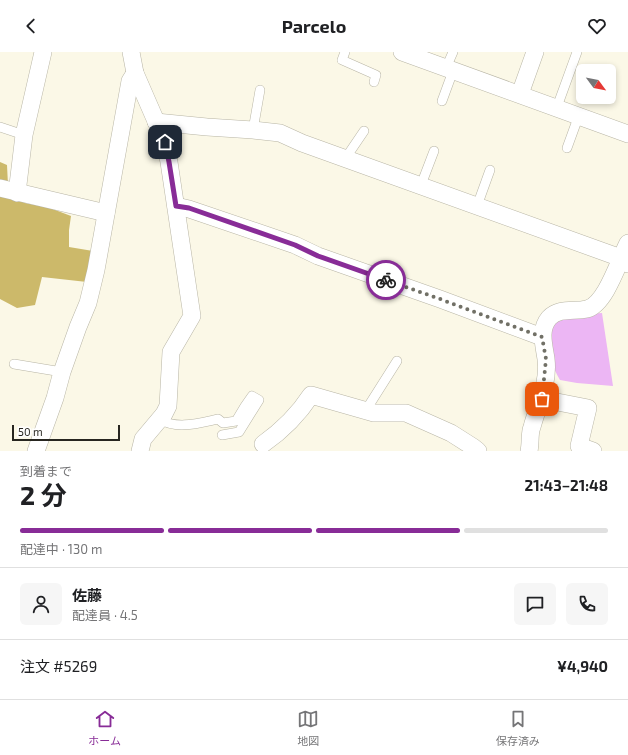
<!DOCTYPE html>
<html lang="ja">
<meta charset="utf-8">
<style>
:root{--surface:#fff;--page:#f6f6f6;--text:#202124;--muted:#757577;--line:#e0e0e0;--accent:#882c97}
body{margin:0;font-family:"Exo 2","Noto Sans JP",sans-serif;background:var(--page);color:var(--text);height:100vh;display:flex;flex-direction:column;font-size:15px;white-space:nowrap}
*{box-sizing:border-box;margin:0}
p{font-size:13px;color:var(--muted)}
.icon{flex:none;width:22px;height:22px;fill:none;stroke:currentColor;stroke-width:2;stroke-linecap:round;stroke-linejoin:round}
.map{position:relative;height:399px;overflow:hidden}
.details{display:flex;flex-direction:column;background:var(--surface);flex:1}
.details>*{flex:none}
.needle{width:26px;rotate:122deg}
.buttons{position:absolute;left:576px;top:12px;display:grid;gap:8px}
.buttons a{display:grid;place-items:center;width:40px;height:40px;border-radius:6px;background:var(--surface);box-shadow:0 2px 6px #0003;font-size:20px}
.scale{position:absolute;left:12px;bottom:10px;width:108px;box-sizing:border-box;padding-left:4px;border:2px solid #272620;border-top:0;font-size:11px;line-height:14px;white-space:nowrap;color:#272620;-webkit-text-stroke:3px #fff;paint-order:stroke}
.pin{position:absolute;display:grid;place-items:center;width:34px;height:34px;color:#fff;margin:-17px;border-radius:8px;box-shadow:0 2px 6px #0006}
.courier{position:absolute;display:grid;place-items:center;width:40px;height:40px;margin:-20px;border:3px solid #882c97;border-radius:50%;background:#fff;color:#222;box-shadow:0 1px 5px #0007}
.head em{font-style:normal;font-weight:700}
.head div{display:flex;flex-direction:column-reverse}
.head{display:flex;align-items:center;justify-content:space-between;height:68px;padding:0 20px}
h1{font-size:26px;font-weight:700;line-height:30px}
.bar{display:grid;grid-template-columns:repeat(4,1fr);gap:6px 4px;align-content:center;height:48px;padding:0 20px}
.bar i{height:5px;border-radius:3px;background:var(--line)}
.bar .on{background:var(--accent)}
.bar p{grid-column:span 4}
.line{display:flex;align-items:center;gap:10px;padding:0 20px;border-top:1px solid var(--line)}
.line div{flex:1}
.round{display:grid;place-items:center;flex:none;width:42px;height:42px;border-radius:6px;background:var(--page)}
header{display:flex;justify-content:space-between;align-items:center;height:52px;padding:0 20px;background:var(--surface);font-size:18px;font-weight:700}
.tabs{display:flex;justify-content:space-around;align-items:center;height:56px;border-top:1px solid var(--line);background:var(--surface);font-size:11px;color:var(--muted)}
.tabs a{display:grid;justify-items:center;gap:2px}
.tabs .on{color:var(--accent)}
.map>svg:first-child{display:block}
.forest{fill:#ccb96a}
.water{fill:#ecb6f4}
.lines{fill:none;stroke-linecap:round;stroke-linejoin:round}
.service-casing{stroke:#b8b5a5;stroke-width:10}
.minor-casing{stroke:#b8b5a5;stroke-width:18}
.service{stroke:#fff;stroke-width:9}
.minor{stroke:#fff;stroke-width:17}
.done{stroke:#717066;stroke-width:4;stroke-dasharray:0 7.2}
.route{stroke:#882c97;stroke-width:5}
</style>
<header><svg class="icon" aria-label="back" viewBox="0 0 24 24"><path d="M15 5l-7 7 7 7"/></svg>Parcelo<svg class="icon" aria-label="heart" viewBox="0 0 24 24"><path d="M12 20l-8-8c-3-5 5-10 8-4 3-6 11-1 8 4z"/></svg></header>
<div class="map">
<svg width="628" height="399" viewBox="0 0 628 399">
<rect width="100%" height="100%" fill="#fbf8e7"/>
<!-- forest -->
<polygon class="forest" points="0,110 7,113 8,133 25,151 50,156 71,164 69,178 69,195 93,199 87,230 42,225 35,253 17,256 0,247"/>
<!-- water -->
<path class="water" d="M602,261L613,334L577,331L560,328C546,303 548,295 554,269L586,262Z"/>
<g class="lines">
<defs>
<g id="service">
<polyline points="345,0 342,8 376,23 374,30"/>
<polyline points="446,16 453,0"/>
<polyline points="442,49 453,19"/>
<polyline points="557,55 577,0"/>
<polyline points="0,75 24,83"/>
<polyline points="253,78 260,38"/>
<polyline points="567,96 579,63"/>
<polyline points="345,107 364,79"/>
<polyline points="421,133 434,99"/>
<polyline points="477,154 490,118"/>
<polyline points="14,312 62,320"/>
<polyline points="366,358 397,309"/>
<path d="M159,367C177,378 199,371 218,367L223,371L236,369L245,354L252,344L259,348L239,380L222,383"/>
</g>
<g id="minor">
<polyline points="131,0 135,21 165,90 169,110 192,264 171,300 168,354 164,362 143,387 140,399"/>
<polyline points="402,0 628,82"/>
<polyline points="520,42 535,0"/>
<polyline points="156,70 207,75 253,78 280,81 302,91 621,206 628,212"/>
<polyline points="0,136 106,161"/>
<polyline points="17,141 24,83 43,0"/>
<polyline points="176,154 189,157 295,193 318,204 440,247 542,285"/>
<polyline points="542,347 588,356 579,394 593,399"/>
<path d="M263,392C283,378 298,363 311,343L374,361H406L451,381L473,395L478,399"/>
<polyline points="36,399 55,346 62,320 78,275 88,251 96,218 130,29 135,21"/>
<path d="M529,399C531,391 529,382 532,375C538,353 549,331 546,307C544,293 539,278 549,266C559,255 574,260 587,257C606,252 619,208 628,191"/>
</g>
</defs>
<!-- service casing -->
<use href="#service" class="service-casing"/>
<!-- minor casing -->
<use href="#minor" class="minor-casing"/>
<!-- service -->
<use href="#service" class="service"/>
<!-- minor -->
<use href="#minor" class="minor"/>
</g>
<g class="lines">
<!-- done -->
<polyline class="done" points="386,228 440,247 542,285 546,307 542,347"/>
<!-- route -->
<polyline class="route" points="165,90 169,110 176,154 189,156 295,193 318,204 386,228"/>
</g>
</svg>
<div class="buttons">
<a><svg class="needle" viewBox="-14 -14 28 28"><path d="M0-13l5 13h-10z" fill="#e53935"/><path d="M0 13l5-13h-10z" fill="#757577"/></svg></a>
</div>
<div class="scale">50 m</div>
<div class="pin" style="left:542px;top:347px;background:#ea580c"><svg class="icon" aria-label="bag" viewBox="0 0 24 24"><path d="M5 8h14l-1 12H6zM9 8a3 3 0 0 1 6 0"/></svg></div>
<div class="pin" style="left:165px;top:90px;background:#1f2937"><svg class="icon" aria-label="home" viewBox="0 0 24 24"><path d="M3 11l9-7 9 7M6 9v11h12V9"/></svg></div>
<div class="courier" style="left:386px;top:228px"><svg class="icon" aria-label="bike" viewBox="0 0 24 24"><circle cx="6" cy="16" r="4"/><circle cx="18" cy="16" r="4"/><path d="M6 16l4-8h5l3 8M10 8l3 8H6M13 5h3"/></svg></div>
</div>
<section class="details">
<div class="head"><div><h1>2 分</h1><p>到着まで</p></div><em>21:43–21:48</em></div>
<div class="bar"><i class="on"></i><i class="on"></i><i class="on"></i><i></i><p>配達中 · 130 m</p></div>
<div class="line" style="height:72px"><a class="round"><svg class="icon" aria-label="person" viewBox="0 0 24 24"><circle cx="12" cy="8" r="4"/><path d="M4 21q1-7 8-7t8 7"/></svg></a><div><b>佐藤</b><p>配達員 · 4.5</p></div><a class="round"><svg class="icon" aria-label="chat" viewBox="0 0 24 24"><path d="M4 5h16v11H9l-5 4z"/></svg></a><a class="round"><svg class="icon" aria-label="phone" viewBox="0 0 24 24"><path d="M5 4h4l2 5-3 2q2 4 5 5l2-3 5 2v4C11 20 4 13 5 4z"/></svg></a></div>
<div class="line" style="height:52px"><div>注文 #5269</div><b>¥4,940</b></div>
</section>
<nav class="tabs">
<a class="on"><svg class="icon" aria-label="home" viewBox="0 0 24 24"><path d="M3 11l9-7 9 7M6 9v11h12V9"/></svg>ホーム</a>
<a><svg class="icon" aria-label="map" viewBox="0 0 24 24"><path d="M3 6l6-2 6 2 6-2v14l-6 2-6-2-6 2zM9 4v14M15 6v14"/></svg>地図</a>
<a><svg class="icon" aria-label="saved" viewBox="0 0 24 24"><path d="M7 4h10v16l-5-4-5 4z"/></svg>保存済み</a>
</nav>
